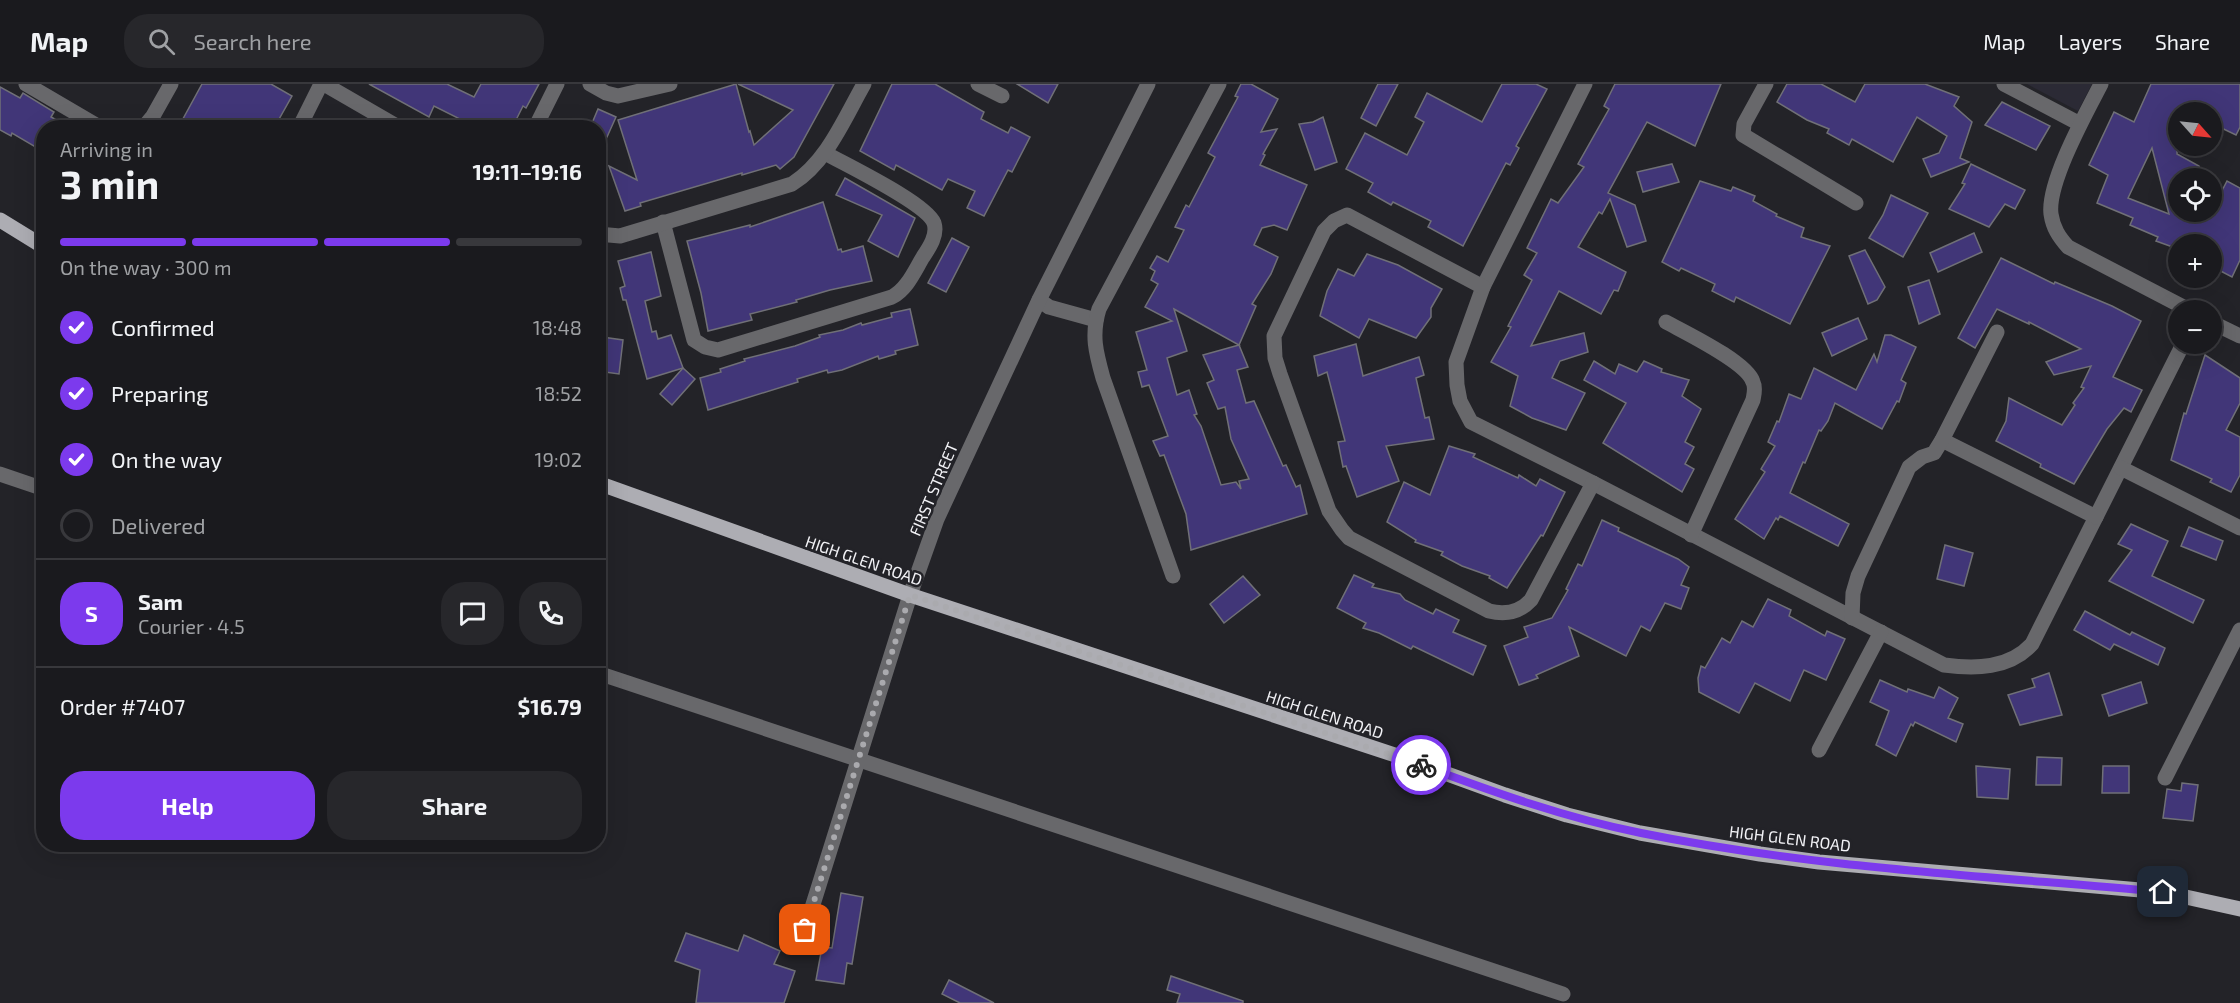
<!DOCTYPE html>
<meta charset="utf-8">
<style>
:root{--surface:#1a1a1e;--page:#27272b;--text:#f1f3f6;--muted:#9fa1a4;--line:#38383c;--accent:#7c3aed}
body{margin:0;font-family:"Exo 2",sans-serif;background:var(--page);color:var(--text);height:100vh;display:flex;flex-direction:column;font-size:22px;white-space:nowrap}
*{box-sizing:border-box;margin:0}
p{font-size:20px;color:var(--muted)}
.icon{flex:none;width:33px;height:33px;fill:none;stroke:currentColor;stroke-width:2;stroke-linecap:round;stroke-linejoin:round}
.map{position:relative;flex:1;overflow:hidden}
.panel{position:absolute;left:36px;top:36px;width:570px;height:732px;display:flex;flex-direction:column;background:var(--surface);border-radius:24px;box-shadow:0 6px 24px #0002,0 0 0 2px var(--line)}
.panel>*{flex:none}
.needle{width:39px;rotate:117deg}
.buttons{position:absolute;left:2168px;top:18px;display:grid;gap:12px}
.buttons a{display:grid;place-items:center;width:54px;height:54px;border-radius:50%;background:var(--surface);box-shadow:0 6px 24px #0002,0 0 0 2px var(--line);font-size:30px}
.pin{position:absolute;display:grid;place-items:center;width:51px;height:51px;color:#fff;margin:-26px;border-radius:12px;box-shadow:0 3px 9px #0006}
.courier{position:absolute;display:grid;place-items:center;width:60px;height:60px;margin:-30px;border:4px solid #7c3aed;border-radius:50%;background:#fff;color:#222;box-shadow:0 2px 8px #0007}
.headline em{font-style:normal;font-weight:700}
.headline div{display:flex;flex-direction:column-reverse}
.headline{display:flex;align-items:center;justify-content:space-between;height:102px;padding:0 24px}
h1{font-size:39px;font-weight:700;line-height:45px}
.bar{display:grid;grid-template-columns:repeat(4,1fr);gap:9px 6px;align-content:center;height:72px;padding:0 24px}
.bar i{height:8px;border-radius:4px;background:var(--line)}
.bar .selected{background:var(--accent)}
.bar p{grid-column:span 4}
.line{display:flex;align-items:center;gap:15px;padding:0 24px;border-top:2px solid var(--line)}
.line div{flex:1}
.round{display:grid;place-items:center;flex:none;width:63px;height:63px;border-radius:24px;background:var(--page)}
ol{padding:0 24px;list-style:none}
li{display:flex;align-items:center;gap:18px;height:66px}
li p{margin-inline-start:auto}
li .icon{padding:6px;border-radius:50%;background:var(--accent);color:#fff;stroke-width:4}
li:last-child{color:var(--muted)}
li i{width:33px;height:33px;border:3px solid var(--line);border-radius:50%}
.action{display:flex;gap:12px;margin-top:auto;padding:12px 24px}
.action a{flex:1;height:69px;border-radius:24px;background:var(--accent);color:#fff;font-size:24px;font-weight:700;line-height:69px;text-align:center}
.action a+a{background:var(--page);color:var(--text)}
header{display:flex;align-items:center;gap:36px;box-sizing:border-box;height:84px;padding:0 30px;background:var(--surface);border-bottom:2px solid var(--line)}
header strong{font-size:28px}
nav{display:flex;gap:33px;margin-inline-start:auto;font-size:21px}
.search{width:420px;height:54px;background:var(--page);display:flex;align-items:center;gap:15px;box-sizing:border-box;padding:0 21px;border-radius:24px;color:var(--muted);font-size:22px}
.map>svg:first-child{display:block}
.built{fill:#2b2a35}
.building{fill:#413678;stroke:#707077;stroke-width:1.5;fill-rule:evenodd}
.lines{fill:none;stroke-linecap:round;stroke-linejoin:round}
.minor{stroke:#68686b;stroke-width:15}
.tertiary{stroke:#68686b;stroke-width:15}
.primary{stroke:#adadb3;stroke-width:15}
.done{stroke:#aaaaae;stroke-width:6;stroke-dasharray:0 10.8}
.route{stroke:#7c3aed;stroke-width:8}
.labels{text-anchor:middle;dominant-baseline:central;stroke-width:5;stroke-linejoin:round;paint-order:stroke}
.street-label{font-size:16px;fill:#f2f2f6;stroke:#232328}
</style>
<header>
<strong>Map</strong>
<div class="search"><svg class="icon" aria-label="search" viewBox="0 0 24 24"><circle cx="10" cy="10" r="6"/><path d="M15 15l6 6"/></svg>Search here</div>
<nav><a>Map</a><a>Layers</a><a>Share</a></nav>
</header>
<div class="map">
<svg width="2240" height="919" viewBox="0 0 2240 919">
<rect width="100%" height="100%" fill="#232328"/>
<!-- built -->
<polygon class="built" points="2027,0 2092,0 2078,27"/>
<!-- building -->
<g class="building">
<polygon points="202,0 271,0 292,12 274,44 178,44"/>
<polygon points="369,0 447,0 474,13 481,0 539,0 526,24 523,22 512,44 461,44 464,37 434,22 429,33"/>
<polygon points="736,0 749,48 750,47 754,61 793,26 738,0 834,0 794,73 780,85 776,81 742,91 742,89 640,119 641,122 625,127 609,82 637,96 618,36"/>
<polygon points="892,0 935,0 984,28 981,35 1008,49 1011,43 1030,53 1012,88 1008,86 984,132 967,124 975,107 948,95 942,106 896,81 894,86 860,67"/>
<polygon points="1017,0 1058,0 1048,19"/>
<path d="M1241,0H1251L1278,15L1261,48L1277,45L1263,70L1265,71L1260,81L1307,101L1287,146L1274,141L1262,144L1254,161L1278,173L1271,190L1252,220L1256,222L1239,261L1248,283L1237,286L1246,319L1254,317L1283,382L1286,381L1296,403L1300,401L1307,430L1191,466L1186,430L1164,371L1160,372L1153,357L1168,352L1149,301L1142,303L1138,288L1147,286L1136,248L1172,237L1145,223L1158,200L1151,196L1155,187L1150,184L1157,172L1168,178L1184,146L1175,143L1186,121L1189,123L1215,73L1208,69L1238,13L1235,12ZM1174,225L1239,261L1203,271L1214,296L1207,299L1218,325L1225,323L1231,355L1249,395L1239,397L1241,405L1236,398L1221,401L1201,342L1194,331L1197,330L1189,306L1177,311L1167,274L1187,267Z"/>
<polygon points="1378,0 1398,0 1376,42 1361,34"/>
<polygon points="1502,0 1536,0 1547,5 1516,62 1519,64 1510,81 1506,79 1463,162 1428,143 1431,137 1393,118 1391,121 1368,108 1373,99 1346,85 1365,49 1407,71 1424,38 1415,33 1427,9 1482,38"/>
<polygon points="1615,0 1721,0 1695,62 1647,38 1608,109 1635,121 1646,157 1627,163 1610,115 1602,130 1599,128 1578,163 1626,188 1618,207 1614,206 1601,230 1559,207 1531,262 1584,249 1588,268 1560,277 1552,294 1585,309 1566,346 1532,334 1510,322 1518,292 1491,278 1511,243 1508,242 1532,196 1524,191 1537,169 1527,164 1551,115 1558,119 1584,83 1578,80 1609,25 1604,22"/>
<polygon points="1787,0 1821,0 1855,18 1865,0 1925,0 1959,13 1954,22 1972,38 1960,74 1969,78 1931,93 1923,75 1939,69 1947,52 1917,33 1893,78 1852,55 1849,61 1827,49 1829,45 1807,36 1777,18"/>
<path d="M2151,0H2240V43L2236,51L2211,39V28H2178L2177,70L2199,82L2203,94H2178V128H2211L2227,97L2240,104V176L2232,193L2211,182V160H2178V165L2156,157L2158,153L2130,141L2133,134L2097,119L2108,91L2089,81L2114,28L2134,38ZM2152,64L2169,130L2128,114Z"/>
<polygon points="0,3 20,14 23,9 54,28 51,33 71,44 44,44 44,68 12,49 11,52 0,46"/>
<polygon points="2002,18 2050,42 2036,66 1985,41"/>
<polygon points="598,25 616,33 598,73 598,44 590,44"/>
<polygon points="1323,33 1337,78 1315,86 1299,40 1313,38"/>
<polygon points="1672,80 1679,98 1643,108 1637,88"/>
<polygon points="1971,80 2025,106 2015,125 2005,120 1989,143 1949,125 1965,100 1962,99"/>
<polygon points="845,94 915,134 898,173 868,157 882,131 836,111"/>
<polygon points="1700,97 1731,107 1733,103 1755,112 1753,117 1777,130 1776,132 1804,144 1801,153 1830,162 1790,240 1736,213 1734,218 1712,207 1715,200 1681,184 1679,187 1662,178"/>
<polygon points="1891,111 1928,129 1903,173 1869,154 1883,131"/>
<polygon points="823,118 838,166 841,165 842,168 863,162 872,197 830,206 796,216 797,218 750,230 752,236 708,247 701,209 687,157 750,141 750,143"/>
<polygon points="1974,149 1982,168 1938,188 1930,169"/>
<polygon points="952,154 969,163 946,208 928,199"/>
<polygon points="1865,166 1885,203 1877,216 1868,220 1849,172"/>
<polygon points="651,168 661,212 645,217 652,248 656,247 658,255 671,251 683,284 647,295 626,216 623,216 620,204 625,202 618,177"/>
<polygon points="1367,170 1398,181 1442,205 1431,224 1431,233 1416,254 1369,235 1359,254 1320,232 1327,207 1338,185 1354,192"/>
<polygon points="2001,174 2054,200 2055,198 2112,222 2141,237 2113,293 2142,306 2131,328 2124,324 2107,345 2074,400 2040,383 2041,380 1996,357 2006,337 2009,314 2062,341 2075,321 2073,319 2084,304 2081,303 2091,282 2054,291 2046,278 2081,265 2029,238 2029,240 1997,225 1975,264 1958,254"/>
<polygon points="1929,196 1940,230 1919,240 1908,203"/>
<polygon points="910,225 918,261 895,267 896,270 879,275 878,272 842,286 828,289 827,286 797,295 798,298 708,326 700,294 721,288 720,285 745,277 744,275 795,262 820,253 819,251 843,246 861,239 862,241 892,233 891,229"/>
<polygon points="1858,234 1867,255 1832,272 1822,249"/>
<polygon points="1885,251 1891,251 1916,263 1901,296 1906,299 1899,318 1897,317 1882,345 1835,319 1828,337 1821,347 1819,346 1805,379 1803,378 1790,409 1849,440 1838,462 1780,432 1778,436 1776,434 1764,455 1735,435 1765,388 1761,385 1775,362 1768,358 1777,337 1779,338 1789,310 1801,315 1814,284 1856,306 1874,270 1877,278"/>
<polygon points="602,253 623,256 619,290 598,287"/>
<polygon points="1356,260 1363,292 1419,273 1424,291 1416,294 1425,334 1429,333 1434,355 1386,362 1399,397 1357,413 1346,382 1343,383 1338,358 1345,357 1327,288 1318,292 1314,272"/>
<polygon points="2205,271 2240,294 2240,319 2226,346 2240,353 2240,391 2231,408 2210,398 2212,395 2171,376 2184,329 2186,330"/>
<polygon points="1594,277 1615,290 1619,280 1637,288 1644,277 1662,285 1661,288 1689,296 1682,312 1701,325 1685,358 1694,363 1685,380 1694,385 1682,408 1603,359 1626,319 1584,296"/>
<polygon points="683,284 695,295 672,321 660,310"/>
<polygon points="1449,362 1475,370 1473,373 1518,394 1519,391 1536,402 1540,395 1565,408 1543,452 1541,451 1507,504 1489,494 1490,492 1462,482 1441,471 1443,468 1415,458 1416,456 1387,438 1404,398 1430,411"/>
<polygon points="1602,436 1619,444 1618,447 1678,475 1689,483 1681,501 1689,504 1681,525 1665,519 1650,547 1641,542 1626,572 1569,543 1579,572 1536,591 1538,594 1519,601 1504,562 1528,553 1524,543 1552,534 1568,506 1566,505 1578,480 1582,482"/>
<polygon points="2131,440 2168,457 2152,492 2204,516 2193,539 2109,497 2132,466 2118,460"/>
<polygon points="2189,443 2223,457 2216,476 2181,462"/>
<polygon points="1945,461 1973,469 1964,502 1937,495"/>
<polygon points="1354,491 1374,500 1372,503 1400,510 1405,516 1433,530 1436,525 1459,536 1453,548 1486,562 1473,591 1413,562 1411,565 1379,549 1363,544 1366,539 1337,524"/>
<polygon points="1243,492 1260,511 1224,539 1210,520"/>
<polygon points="1768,515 1791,526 1789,532 1825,552 1827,547 1845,555 1826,596 1804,586 1790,617 1755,599 1739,629 1699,608 1698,594 1701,582 1705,584 1722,554 1730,559 1742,537 1753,543"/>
<polygon points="2085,527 2130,551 2132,548 2165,564 2158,581 2114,560 2110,566 2074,546"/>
<polygon points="2049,589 2062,631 2020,641 2008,611 2035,603 2032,595"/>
<polygon points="1880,596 1907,608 1908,605 1934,614 1939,603 1958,614 1948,634 1963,640 1956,658 1915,638 1913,642 1911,640 1896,672 1876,661 1889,627 1870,618"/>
<polygon points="2141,598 2147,619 2109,632 2102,611"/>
<polygon points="2037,673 2062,674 2061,701 2036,701"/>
<polygon points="1976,682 2010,685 2008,715 1977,713"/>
<polygon points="2103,682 2129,682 2129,709 2102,709"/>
<polygon points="2182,699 2198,701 2193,737 2163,734 2167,705 2181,707"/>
<polygon points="841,809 863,813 852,880 847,879 844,900 816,896 822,863 832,864"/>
<polygon points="686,849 738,867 744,851 780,867 774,880 795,887 784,919 696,919 700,886 675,877"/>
<polygon points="1171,892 1243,917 1243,919 1177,919 1180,910 1167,906"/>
<polygon points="949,896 994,919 960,919 942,910"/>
</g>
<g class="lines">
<!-- minor -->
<g class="minor">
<polyline points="26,0 101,44"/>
<polyline points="324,0 400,44"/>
<polyline points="590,0 606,9 618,12 670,0"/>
<polyline points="978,0 1002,12"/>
<path d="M1585,0L1483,203L1456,278L1457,301L1460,317L1471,338L1593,399L1944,581C1975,585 2009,585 2032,560L2183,260"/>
<polyline points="1766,0 1744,40 1743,51 1856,119"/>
<polyline points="2004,0 2080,40"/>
<path d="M2101,0C2086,29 2047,99 2051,130C2053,144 2059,153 2068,163L2189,226"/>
<polyline points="143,44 153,32 171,0"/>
<polyline points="299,44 321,0"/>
<polyline points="535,44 557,0"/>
<path d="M663,138L694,256L705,263L718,266L892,213C907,205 914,188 923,173C929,164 938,151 934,139C926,119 846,81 825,69"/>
<path d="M598,150L620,152L792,100C827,78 844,35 864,0"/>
<path d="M1483,203L1347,131L1334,137L1324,147L1274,252L1275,274L1280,290L1329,427L1342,446L1349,454L1489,527C1505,531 1519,529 1531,516L1593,399"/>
<polyline points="1039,216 1049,223 1096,236"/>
<path d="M1666,238C1686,249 1747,278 1753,298C1756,304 1754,310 1753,316L1691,451"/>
<polyline points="2211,238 2240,252"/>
<polyline points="1942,356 2096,433"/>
<polyline points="2121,384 2240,444"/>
<polyline points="0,390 44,405"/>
<path d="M1173,492L1103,294C1096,269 1091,251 1099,225L1219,0"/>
<polyline points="1852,534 1853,509 1858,492 1905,392 1909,383 1922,373 1934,369 1942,356 1997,248"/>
<polyline points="598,589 1563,910"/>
<polyline points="1819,666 1881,548"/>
<polyline points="2165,694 2240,546"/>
<polyline points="805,846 910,511"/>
</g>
<!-- tertiary -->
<polyline class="tertiary" points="910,511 937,435 1039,216 1148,0"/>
<!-- primary -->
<g class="primary">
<polyline points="0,136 44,163"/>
<polyline points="598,399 910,511 1395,671 1505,711 1567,731 1640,749 1760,770 1819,778 2163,808 2240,825"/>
</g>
</g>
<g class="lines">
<!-- done -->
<polyline class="done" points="805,846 910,511 1421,681"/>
<!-- route -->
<path class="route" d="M1421,681C1493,708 1566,734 1641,749C1813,784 1989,792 2163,808"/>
</g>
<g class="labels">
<!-- street labels -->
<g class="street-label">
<text transform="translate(933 405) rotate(-67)">FIRST STREET</text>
<text transform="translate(864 476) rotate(19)">HIGH GLEN ROAD</text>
<text transform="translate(1325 630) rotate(18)">HIGH GLEN ROAD</text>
<text transform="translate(1790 754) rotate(7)">HIGH GLEN ROAD</text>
</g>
</g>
</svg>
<div class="buttons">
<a><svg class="needle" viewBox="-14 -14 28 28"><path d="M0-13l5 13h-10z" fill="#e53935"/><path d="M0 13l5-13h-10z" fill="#9fa1a4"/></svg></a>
<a><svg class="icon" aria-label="locate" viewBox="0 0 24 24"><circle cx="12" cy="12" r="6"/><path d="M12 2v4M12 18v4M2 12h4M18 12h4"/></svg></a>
<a>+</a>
<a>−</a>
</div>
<div class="pin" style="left:805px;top:846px;background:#ea580c"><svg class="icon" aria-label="bag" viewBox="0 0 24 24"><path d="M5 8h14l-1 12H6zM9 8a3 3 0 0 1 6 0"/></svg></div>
<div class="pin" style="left:2163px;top:808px;background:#1f2937"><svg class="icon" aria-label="home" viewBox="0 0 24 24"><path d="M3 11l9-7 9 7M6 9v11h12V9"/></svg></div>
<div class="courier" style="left:1421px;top:681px"><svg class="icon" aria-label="bike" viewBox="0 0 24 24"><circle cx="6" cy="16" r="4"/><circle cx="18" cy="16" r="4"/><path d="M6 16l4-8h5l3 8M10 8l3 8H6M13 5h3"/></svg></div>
<section class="panel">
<div class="headline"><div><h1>3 min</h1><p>Arriving in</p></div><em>19:11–19:16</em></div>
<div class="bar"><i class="selected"></i><i class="selected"></i><i class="selected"></i><i></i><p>On the way · 300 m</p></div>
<ol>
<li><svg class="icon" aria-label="check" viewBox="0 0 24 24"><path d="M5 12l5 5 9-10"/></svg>Confirmed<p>18:48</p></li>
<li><svg class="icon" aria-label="check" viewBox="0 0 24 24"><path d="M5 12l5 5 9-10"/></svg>Preparing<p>18:52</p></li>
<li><svg class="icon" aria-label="check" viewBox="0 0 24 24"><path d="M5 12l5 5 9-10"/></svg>On the way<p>19:02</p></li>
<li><i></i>Delivered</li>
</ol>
<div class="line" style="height:108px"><b class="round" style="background:var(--accent);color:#fff">S</b><div><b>Sam</b><p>Courier · 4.5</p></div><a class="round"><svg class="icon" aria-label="chat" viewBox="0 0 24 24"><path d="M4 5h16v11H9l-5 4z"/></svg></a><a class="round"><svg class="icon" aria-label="phone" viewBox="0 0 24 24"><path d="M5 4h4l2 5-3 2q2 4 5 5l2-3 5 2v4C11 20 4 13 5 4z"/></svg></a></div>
<div class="line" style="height:78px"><div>Order #7407</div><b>$16.79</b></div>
<div class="action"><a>Help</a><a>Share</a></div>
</section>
</div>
